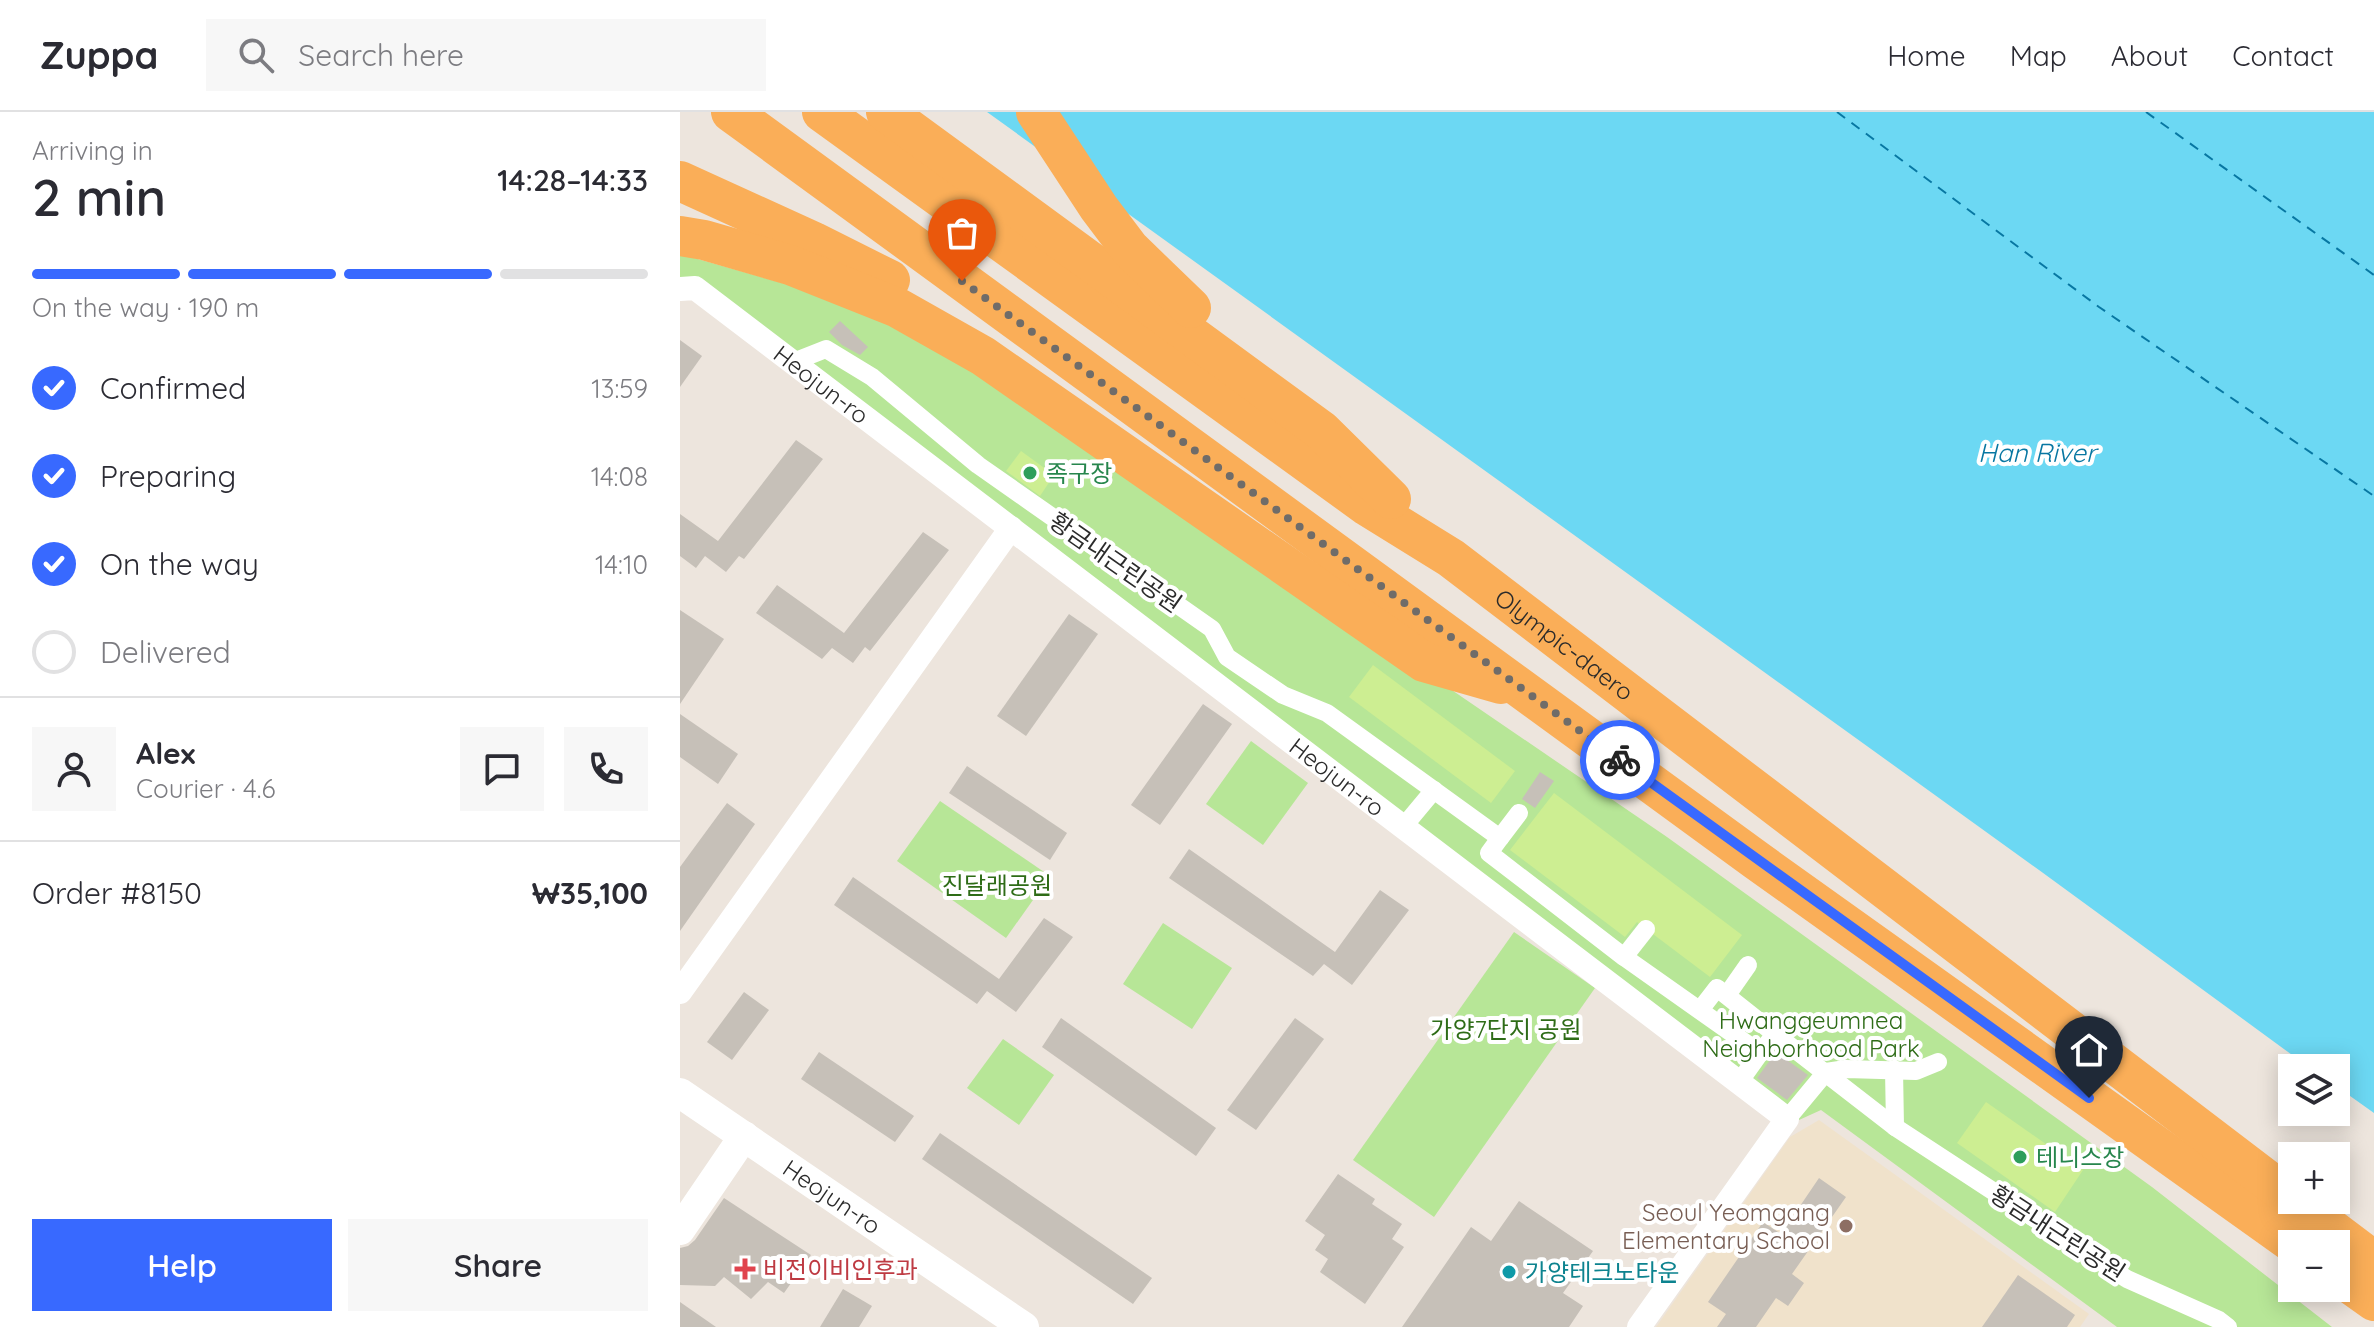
<!DOCTYPE html>
<meta charset="utf-8">
<style>
:root{--surface:#fff;--page:#f7f7f7;--text:#2b2b33;--muted:#7c7c81;--line:#e1e1e2;--accent:#3869ff}
body{margin:0;font-family:Quicksand,"Noto Sans KR",sans-serif;background:var(--page);color:var(--text);height:100vh;display:flex;flex-direction:column;font-size:30px;white-space:nowrap}
*{box-sizing:border-box;margin:0}
p{font-size:26px;color:var(--muted)}
.icon{flex:none;width:44px;height:44px;fill:none;stroke:currentColor;stroke-width:2;stroke-linecap:round;stroke-linejoin:round}
.map{position:relative;flex:1;overflow:hidden}
.drawer{display:flex;flex-direction:column;background:var(--surface);width:680px}
.drawer>*{flex:none}
.fabs{position:absolute;left:1598px;top:942px;display:grid;gap:16px}
.fabs a{display:grid;place-items:center;width:72px;height:72px;border-radius:0px;background:var(--surface);box-shadow:0 4px 20px #0003;font-size:40px}
.pin{position:absolute;display:grid;place-items:center;width:68px;height:68px;color:#fff;margin:-82px -34px;border-radius:50% 50% 50% 0;rotate:-45deg;box-shadow:0 0 8px #0007}
.pin .icon{rotate:45deg}
.courier{position:absolute;display:grid;place-items:center;width:80px;height:80px;margin:-40px;border:6px solid #3869ff;border-radius:50%;background:#fff;color:#222;box-shadow:0 2px 10px #0007}
.head em{font-style:normal;font-weight:600}
.head div{display:flex;flex-direction:column-reverse}
.head{display:flex;align-items:center;justify-content:space-between;height:136px;padding:0 32px}
h1{font-size:52px;font-weight:600;line-height:60px}
.bar{display:grid;grid-template-columns:repeat(4,1fr);gap:12px 8px;align-content:center;height:96px;padding:0 32px}
.bar i{height:10px;border-radius:6px;background:var(--line)}
.bar .current{background:var(--accent)}
.bar p{grid-column:span 4}
.line{display:flex;align-items:center;gap:20px;padding:0 32px;border-top:2px solid var(--line)}
.line div{flex:1}
.round{display:grid;place-items:center;flex:none;width:84px;height:84px;border-radius:0px;background:var(--page)}
ol{padding:0 32px;list-style:none}
li{display:flex;align-items:center;gap:24px;height:88px}
li p{margin-inline-start:auto}
li .icon{padding:8px;border-radius:50%;background:var(--accent);color:#fff;stroke-width:4}
li:last-child{color:var(--muted)}
li i{width:44px;height:44px;border:4px solid var(--line);border-radius:50%}
.cta{display:flex;gap:16px;margin-top:auto;padding:16px 32px}
.cta a{flex:1;height:92px;border-radius:0px;background:var(--accent);color:#fff;font-size:32px;font-weight:600;line-height:92px;text-align:center}
.cta a+a{background:var(--page);color:var(--text)}
header{display:flex;align-items:center;gap:48px;box-sizing:border-box;height:112px;padding:0 40px;background:var(--surface);border-bottom:2px solid var(--line)}
header strong{font-size:38px}
nav{display:flex;gap:44px;margin-inline-start:auto;font-size:28px}
.search{width:560px;height:72px;background:var(--page);display:flex;align-items:center;gap:20px;box-sizing:border-box;padding:0 28px;border-radius:0px;color:var(--muted);font-size:30px}
main{display:flex;flex:1;min-height:0}
.map>svg:first-child{display:block}
.education{fill:#f0e2cb}
.green{fill:#b7e697}
.pitch{fill:#cdee92}
.water{fill:#6cd8f3}
.lines{fill:none;stroke-linecap:round;stroke-linejoin:round}
.ferry{stroke:#0877a2;stroke-width:2;stroke-dasharray:10 8;stroke-linecap:butt}
.building{fill:#c6c0b8}
.pedestrian{stroke:#fff;stroke-width:18}
.minor{stroke:#fff;stroke-width:24}
.tertiary{stroke:#fff;stroke-width:30}
.trunk{stroke:#faae58;stroke-width:40}
.done{stroke:#6f6c69;stroke-width:8;stroke-dasharray:0 14.4}
.route{stroke:#3869ff;stroke-width:10}
.leisure-dot{fill:#2e9e5b;stroke:#fff;stroke-width:3}
.education-dot{fill:#8d6e63;stroke:#fff;stroke-width:3}
.health-dot{fill:#e0444e;stroke:#fff;stroke-width:3}
.culture-dot{fill:#0f9aa8;stroke:#fff;stroke-width:3}
.labels{text-anchor:middle;dominant-baseline:central;stroke-width:8;stroke-linejoin:round;paint-order:stroke}
.street-label{font-size:24px;fill:#2b2b2b;stroke:#fff}
.leisure-label{font-size:24px;fill:#27864d;stroke:#fff;text-anchor:start}
.park-label{font-size:24px;fill:#2e6c17;stroke:#fff}
.education-label{font-size:24px;fill:#785e54;stroke:#fff;text-anchor:end}
.health-label{font-size:24px;fill:#be3a42;stroke:#fff;text-anchor:start}
.culture-label{font-size:24px;fill:#0d838f;stroke:#fff;text-anchor:start}
.water-label{font-size:26px;font-style:italic;fill:#0877a2;stroke:#fff}
</style>
<header>
<strong>Zuppa</strong>
<div class="search"><svg class="icon" aria-label="search" viewBox="0 0 24 24"><circle cx="10" cy="10" r="6"/><path d="M15 15l6 6"/></svg>Search here</div>
<nav><a>Home</a><a>Map</a><a>About</a><a>Contact</a></nav>
</header>
<main>
<section class="drawer">
<div class="head"><div><h1>2 min</h1><p>Arriving in</p></div><em>14:28–14:33</em></div>
<div class="bar"><i class="current"></i><i class="current"></i><i class="current"></i><i></i><p>On the way · 190 m</p></div>
<ol>
<li><svg class="icon" aria-label="check" viewBox="0 0 24 24"><path d="M5 12l5 5 9-10"/></svg>Confirmed<p>13:59</p></li>
<li><svg class="icon" aria-label="check" viewBox="0 0 24 24"><path d="M5 12l5 5 9-10"/></svg>Preparing<p>14:08</p></li>
<li><svg class="icon" aria-label="check" viewBox="0 0 24 24"><path d="M5 12l5 5 9-10"/></svg>On the way<p>14:10</p></li>
<li><i></i>Delivered</li>
</ol>
<div class="line" style="height:144px"><a class="round"><svg class="icon" aria-label="person" viewBox="0 0 24 24"><circle cx="12" cy="8" r="4"/><path d="M4 21q1-7 8-7t8 7"/></svg></a><div><b>Alex</b><p>Courier · 4.6</p></div><a class="round"><svg class="icon" aria-label="chat" viewBox="0 0 24 24"><path d="M4 5h16v11H9l-5 4z"/></svg></a><a class="round"><svg class="icon" aria-label="phone" viewBox="0 0 24 24"><path d="M5 4h4l2 5-3 2q2 4 5 5l2-3 5 2v4C11 20 4 13 5 4z"/></svg></a></div>
<div class="line" style="height:104px"><div>Order #8150</div><b>₩35,100</b></div>
<div class="cta"><a>Help</a><a>Share</a></div>
</section>
<div class="map">
<svg width="1694" height="1215" viewBox="0 0 1694 1215">
<rect width="100%" height="100%" fill="#ede5dd"/>
<!-- education -->
<polygon class="education" points="1139,1008 1409,1202 1400,1215 976,1215 1110,1025"/>
<!-- green -->
<g class="green">
<polygon points="0,142 176,192 277,240 987,725 1472,1075 1652,1215 1437,1215 1141,998 1119,1008 336,410 0,166"/>
<polygon points="571,629 628,671 583,733 526,692"/>
<polygon points="260,689 370,764 326,826 217,749"/>
<polygon points="483,811 552,856 512,917 443,872"/>
<polygon points="834,820 915,876 754,1105 673,1048"/>
<polygon points="323,927 374,963 339,1013 287,976"/>
</g>
<!-- pitch -->
<g class="pitch">
<polygon points="341,339 374,363 360,384 326,359"/>
<polygon points="693,553 835,659 811,691 669,585"/>
<polygon points="874,681 1062,823 1030,865 957,810 945,825 830,738"/>
<polygon points="1306,990 1403,1058 1375,1100 1277,1031"/>
</g>
<!-- water -->
<polygon class="water" points="307,0 1694,0 1694,1001 1656,974 1656,956 1630,956 1359,758"/>
<g class="lines">
<!-- ferry -->
<g class="ferry">
<polyline points="1157,0 1419,195 1694,384"/>
<polyline points="1466,0 1694,163"/>
</g>
</g>
<!-- building -->
<g class="building">
<polygon points="160,209 188,235 180,243 162,233 149,220"/>
<polygon points="0,228 22,244 0,275"/>
<polygon points="116,328 143,347 64,447 59,444 46,460 25,444 16,456 0,444 0,402 38,429"/>
<polygon points="243,420 269,438 190,539 185,535 173,551 152,536 142,547 76,501 97,473 164,521"/>
<polygon points="0,498 44,527 0,592"/>
<polygon points="389,502 418,522 346,624 317,604"/>
<polygon points="523,592 552,612 480,713 451,693"/>
<polygon points="0,602 58,642 38,672 0,645"/>
<polygon points="287,654 387,721 370,748 269,681"/>
<polygon points="860,660 874,669 855,696 842,687"/>
<polygon points="47,691 75,712 0,819 0,755"/>
<polygon points="509,737 655,840 700,778 729,798 672,873 644,852 633,864 489,766"/>
<polygon points="173,765 319,867 364,806 393,825 336,900 307,879 297,892 154,793"/>
<polygon points="64,880 89,898 52,948 27,930"/>
<polygon points="381,906 536,1016 516,1044 362,935"/>
<polygon points="615,906 644,927 576,1018 547,998"/>
<polygon points="139,940 234,1004 215,1030 121,967"/>
<polygon points="1096,940 1128,963 1107,988 1077,966"/>
<polygon points="260,1021 472,1166 453,1192 242,1047"/>
<polygon points="658,1062 695,1087 692,1092 722,1112 712,1127 724,1135 685,1192 640,1160 648,1147 635,1138 645,1123 625,1109"/>
<polygon points="1139,1066 1166,1085 1112,1162 1124,1171 1108,1194 1096,1186 1076,1215 1037,1215 1046,1202 1028,1190 1083,1110 1101,1122"/>
<polygon points="44,1086 131,1143 104,1181 88,1170 71,1187 44,1165 35,1174 0,1173 0,1136 8,1134 15,1128"/>
<polygon points="839,1089 913,1139 883,1181 903,1194 889,1215 722,1215 791,1115 811,1129"/>
<polygon points="1338,1163 1395,1203 1387,1215 1302,1215"/>
<polygon points="163,1177 192,1194 179,1215 140,1215"/>
<polygon points="0,1190 36,1215 0,1215"/>
</g>
<g class="lines">
<!-- pedestrian -->
<g class="pedestrian">
<polyline points="113,250 146,237 192,265 298,353 532,517 547,545 603,583 647,601 820,726 809,741 944,845 1080,941 1095,922 1215,1015 1447,1167 1539,1208 1548,1215"/>
<polyline points="724,714 754,678"/>
<polyline points="820,726 839,701"/>
<polyline points="944,845 966,817"/>
<polyline points="1047,883 1068,853"/>
<polyline points="1020,898 1037,876 1095,922"/>
<polyline points="1214,957 1215,1015"/>
<polyline points="1060,969 1080,941"/>
<polyline points="1107,1007 1146,960 1166,957 1236,959 1258,950"/>
</g>
<!-- minor -->
<g class="minor">
<path id="s1" d="M0,177L15,176L1107,1007L959,1215"/>
<polyline points="0,880 331,416"/>
</g>
<!-- tertiary -->
<g class="tertiary">
<path id="s2" d="M0,981L344,1215"/>
<polyline points="0,1118 64,1024"/>
</g>
<!-- trunk -->
<g class="trunk">
<polyline points="51,0 1076,748 1614,1132"/>
<path id="s3" d="M142,0L687,394L771,446L1612,1087"/>
<polyline points="206,0 642,319 711,387"/>
<polyline points="356,0 419,96 450,137 511,196"/>
<polyline points="0,69 134,130 210,168"/>
<polyline points="0,124 24,128 110,153 218,196 303,244 744,550 821,572"/>
<polyline points="1613,1088 1694,1149"/>
<polyline points="1656,1162 1694,1189"/>
</g>
</g>
<g class="lines">
<!-- done -->
<polyline class="done" points="282,169 940,648"/>
<!-- route -->
<polyline class="route" points="940,648 1409,986"/>
</g>
<!-- markers -->
<g class="leisure-dot">
<circle cx="350" cy="361" r="8"/>
<circle cx="1340" cy="1045" r="8"/>
</g>
<circle class="education-dot" cx="1166" cy="1114" r="8"/>
<path class="health-dot" d="M61 1145h8v8h8v8h-8v8h-8v-8h-8v-8h8z"/>
<circle class="culture-dot" cx="829" cy="1160" r="8"/>
<g class="labels">
<!-- street labels -->
<g class="street-label">
<text stroke="none"><textPath href="#s1" startOffset="174">Heojun-ro</textPath></text>
<text transform="translate(436 450) rotate(35)">황금내근린공원</text>
<text stroke="none"><textPath href="#s3" startOffset="914">Olympic-daero</textPath></text>
<text stroke="none"><textPath href="#s1" startOffset="822">Heojun-ro</textPath></text>
<text stroke="none"><textPath href="#s2" startOffset="184">Heojun-ro</textPath></text>
<text transform="translate(1378 1121) rotate(33)">황금내근린공원</text>
</g>
<!-- leisure labels -->
<g class="leisure-label">
<text x="366" y="361">족구장</text>
<text x="1356" y="1045">테니스장</text>
</g>
<!-- park labels -->
<g class="park-label">
<text x="317" y="773">진달래공원</text>
<text x="1131" y="908">Hwanggeumnea<tspan x="1131" dy="28">Neighborhood Park</tspan></text>
<text x="826" y="917">가양7단지 공원</text>
</g>
<!-- education labels -->
<g class="education-label">
<text x="1150" y="1100">Seoul Yeomgang<tspan x="1150" dy="28">Elementary School</tspan></text>
</g>
<!-- health labels -->
<g class="health-label">
<text x="83" y="1157">비전이비인후과</text>
</g>
<!-- culture labels -->
<g class="culture-label">
<text x="845" y="1160">가양테크노타운</text>
</g>
<!-- water labels -->
<g class="water-label">
<text x="1357" y="340">Han River</text>
</g>
</g>
</svg>
<div class="fabs">
<a><svg class="icon" aria-label="layers" viewBox="0 0 24 24"><path d="M12 4l9 5-9 5-9-5zM3 14l9 5 9-5"/></svg></a>
<a>+</a>
<a>−</a>
</div>
<div class="pin" style="left:282px;top:169px;background:#ea580c"><svg class="icon" aria-label="bag" viewBox="0 0 24 24"><path d="M5 8h14l-1 12H6zM9 8a3 3 0 0 1 6 0"/></svg></div>
<div class="pin" style="left:1409px;top:986px;background:#1f2937"><svg class="icon" aria-label="home" viewBox="0 0 24 24"><path d="M3 11l9-7 9 7M6 9v11h12V9"/></svg></div>
<div class="courier" style="left:940px;top:648px"><svg class="icon" aria-label="bike" viewBox="0 0 24 24"><circle cx="6" cy="16" r="4"/><circle cx="18" cy="16" r="4"/><path d="M6 16l4-8h5l3 8M10 8l3 8H6M13 5h3"/></svg></div>
</div>
</main>
